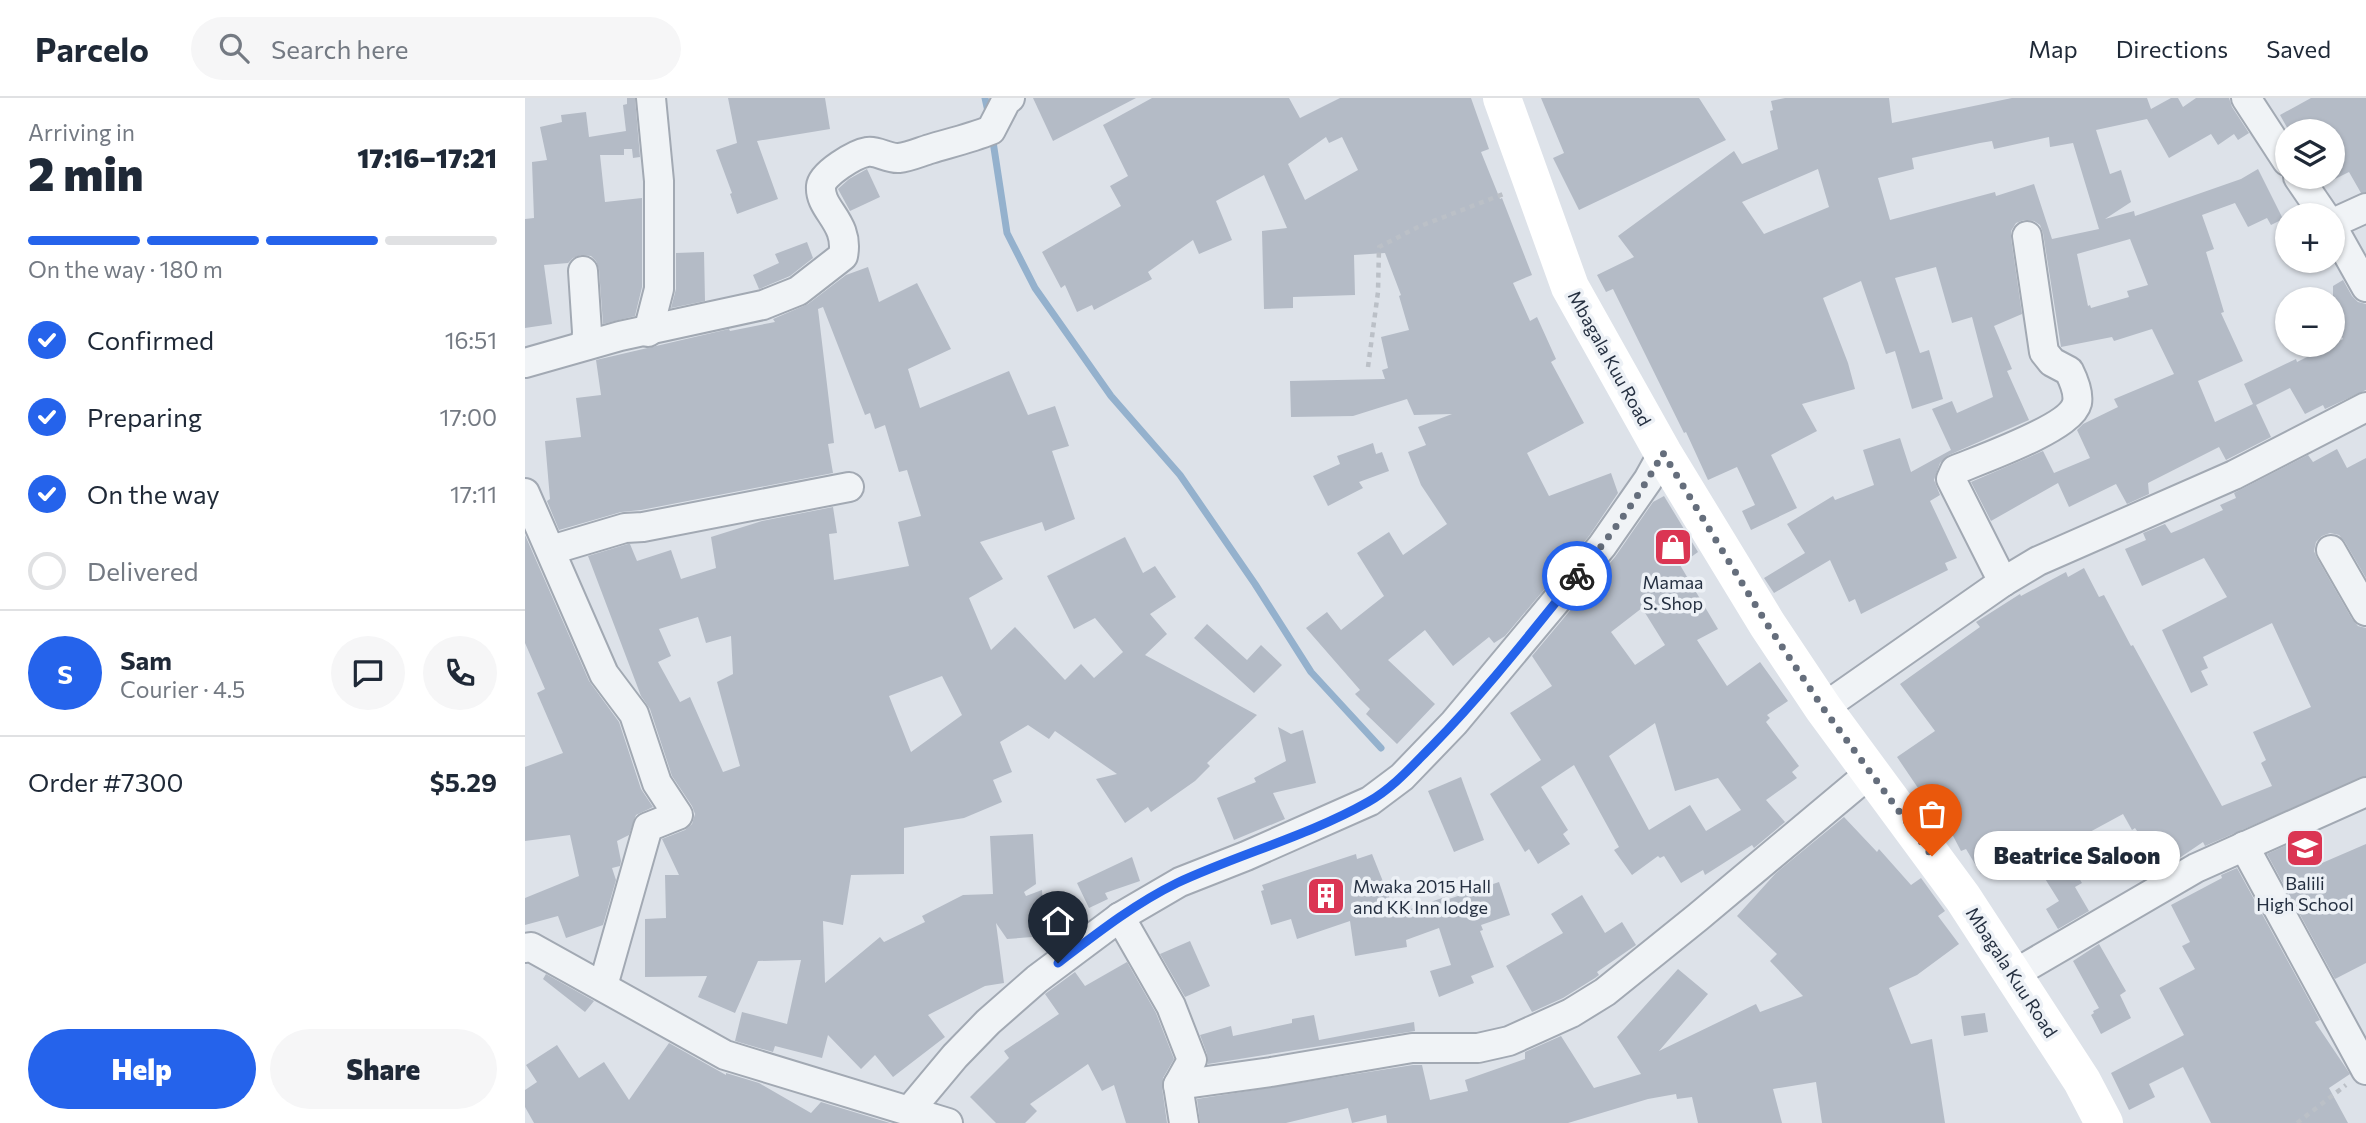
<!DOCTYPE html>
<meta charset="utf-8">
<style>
:root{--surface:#fff;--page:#f6f6f7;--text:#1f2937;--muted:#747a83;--line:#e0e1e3;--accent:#2563eb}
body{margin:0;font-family:Commissioner,sans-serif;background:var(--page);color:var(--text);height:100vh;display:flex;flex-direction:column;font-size:26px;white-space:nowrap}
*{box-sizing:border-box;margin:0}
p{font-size:23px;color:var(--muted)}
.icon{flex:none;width:38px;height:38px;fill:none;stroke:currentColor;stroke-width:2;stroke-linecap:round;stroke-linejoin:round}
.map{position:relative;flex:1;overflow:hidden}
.sheet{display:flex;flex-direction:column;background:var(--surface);width:525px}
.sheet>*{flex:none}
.tools{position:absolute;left:1750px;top:21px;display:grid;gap:14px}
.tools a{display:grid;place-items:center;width:70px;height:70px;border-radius:50%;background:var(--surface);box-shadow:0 2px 5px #0004;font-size:35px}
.pin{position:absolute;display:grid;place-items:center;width:60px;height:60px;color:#fff;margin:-72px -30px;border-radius:50% 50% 50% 0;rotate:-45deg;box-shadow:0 0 7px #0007}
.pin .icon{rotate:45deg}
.courier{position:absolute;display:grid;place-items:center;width:70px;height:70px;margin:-35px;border:5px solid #2563eb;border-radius:50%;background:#fff;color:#222;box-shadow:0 2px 9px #0007}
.bubble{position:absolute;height:49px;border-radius:24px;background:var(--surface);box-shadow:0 2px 5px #0004;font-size:23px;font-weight:800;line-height:49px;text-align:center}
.head em{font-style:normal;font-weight:800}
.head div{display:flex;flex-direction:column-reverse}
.head{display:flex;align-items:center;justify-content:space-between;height:119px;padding:0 28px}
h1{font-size:46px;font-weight:800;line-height:52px}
.bar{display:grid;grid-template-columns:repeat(4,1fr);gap:10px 7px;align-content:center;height:84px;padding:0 28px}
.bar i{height:9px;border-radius:5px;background:var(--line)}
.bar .on{background:var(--accent)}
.bar p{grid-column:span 4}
.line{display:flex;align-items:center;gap:18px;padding:0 28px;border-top:2px solid var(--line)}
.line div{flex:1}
.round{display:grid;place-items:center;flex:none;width:74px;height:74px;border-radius:37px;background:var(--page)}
ol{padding:0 28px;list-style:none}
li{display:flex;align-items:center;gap:21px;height:77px}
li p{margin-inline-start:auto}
li .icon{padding:7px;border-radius:50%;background:var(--accent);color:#fff;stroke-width:4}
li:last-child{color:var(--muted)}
li i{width:38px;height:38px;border:4px solid var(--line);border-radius:50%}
.action{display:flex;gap:14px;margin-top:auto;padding:14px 28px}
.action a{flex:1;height:80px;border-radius:42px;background:var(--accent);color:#fff;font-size:28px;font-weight:800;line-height:80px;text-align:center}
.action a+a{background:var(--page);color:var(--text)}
header{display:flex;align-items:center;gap:42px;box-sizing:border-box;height:98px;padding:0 35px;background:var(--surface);border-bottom:2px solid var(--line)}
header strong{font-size:33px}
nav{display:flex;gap:38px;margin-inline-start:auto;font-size:24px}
.search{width:490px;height:63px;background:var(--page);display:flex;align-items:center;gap:18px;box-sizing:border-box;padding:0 24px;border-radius:38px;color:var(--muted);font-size:26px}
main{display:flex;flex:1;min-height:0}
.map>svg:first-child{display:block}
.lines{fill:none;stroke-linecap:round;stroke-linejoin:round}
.stream{stroke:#94b1cd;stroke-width:7}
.building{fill:#b4bbc6;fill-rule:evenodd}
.street-casing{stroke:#a2a9b3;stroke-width:32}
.path{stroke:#bbc0c7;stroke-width:4.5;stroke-dasharray:5 5;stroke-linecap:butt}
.street{stroke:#f0f3f6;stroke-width:28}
.secondary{stroke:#fff;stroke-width:38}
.done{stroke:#656e7c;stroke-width:7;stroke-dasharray:0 12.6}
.route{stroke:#2563eb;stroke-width:9}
.labels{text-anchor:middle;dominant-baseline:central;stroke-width:7;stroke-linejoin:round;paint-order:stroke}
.street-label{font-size:18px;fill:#253041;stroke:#edf1f6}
.poi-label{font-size:18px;fill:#253041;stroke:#edf1f6}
</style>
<header>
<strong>Parcelo</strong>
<div class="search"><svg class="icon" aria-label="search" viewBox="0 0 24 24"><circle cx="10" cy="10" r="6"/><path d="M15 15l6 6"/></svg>Search here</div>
<nav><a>Map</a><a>Directions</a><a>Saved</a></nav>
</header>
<main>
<section class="sheet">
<div class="head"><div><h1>2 min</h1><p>Arriving in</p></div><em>17:16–17:21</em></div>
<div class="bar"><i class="on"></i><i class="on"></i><i class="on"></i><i></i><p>On the way · 180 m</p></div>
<ol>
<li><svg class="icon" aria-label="check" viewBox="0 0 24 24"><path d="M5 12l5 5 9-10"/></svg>Confirmed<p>16:51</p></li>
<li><svg class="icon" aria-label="check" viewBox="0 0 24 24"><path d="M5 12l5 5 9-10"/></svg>Preparing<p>17:00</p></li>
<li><svg class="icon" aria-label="check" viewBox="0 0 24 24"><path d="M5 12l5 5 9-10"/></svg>On the way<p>17:11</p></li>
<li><i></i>Delivered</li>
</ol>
<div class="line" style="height:126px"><b class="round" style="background:var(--accent);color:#fff">S</b><div><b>Sam</b><p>Courier · 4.5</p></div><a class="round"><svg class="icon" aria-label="chat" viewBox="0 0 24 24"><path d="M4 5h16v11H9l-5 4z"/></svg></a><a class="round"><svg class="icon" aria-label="phone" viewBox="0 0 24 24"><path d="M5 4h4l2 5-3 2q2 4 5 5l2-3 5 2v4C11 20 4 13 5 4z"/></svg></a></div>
<div class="line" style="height:91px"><div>Order #7300</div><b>$5.29</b></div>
<div class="action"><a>Help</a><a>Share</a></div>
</section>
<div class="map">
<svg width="1841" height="1025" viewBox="0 0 1841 1025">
<rect width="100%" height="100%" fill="#dde2e9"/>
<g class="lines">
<!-- stream -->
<g class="stream">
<polyline points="460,0 464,18"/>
<polyline points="467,37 482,135 510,190 586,298 655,377 730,486 786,574 856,650"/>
</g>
</g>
<!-- building -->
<g class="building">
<polygon points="102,0 110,0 115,59 108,60 107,51 99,51 99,57 75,57 80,104 117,100 117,189 110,218 78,226 74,171 71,163 66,158 56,157 48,160 43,165 19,167 27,226 0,230 0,121 9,120 7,64 22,62 15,29 37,24 36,17 61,14 64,39 101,33 98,7 102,6"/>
<polygon points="203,0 300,0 305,31 232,43 253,101 212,116 205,96 207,95 191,52 212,45"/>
<polygon points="508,0 611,0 528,43"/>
<path d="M627,0H764L775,20L815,0H946L964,51L956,54L975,101L977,100L1007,177L988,185L1005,223L1012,219L1031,261L1026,264L1059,325L1002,355L1024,398L1086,375L1093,395L1064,438L980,538L969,545L964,539L928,568L900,532L863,562L910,606L872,646L841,616L845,611L830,596L835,592L781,530L802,514L816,532L859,498L832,455L864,434L878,457L922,426L896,387L883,354L901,347L893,329L927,316L889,317L882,301L828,318L766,319L765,283L860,281L857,272L863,270L856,239L884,232L874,198L876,197L860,155L829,157L830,197L768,199V210L739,211L737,133L762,130L739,77L691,103L707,142L674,156L668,142L623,174L627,181L569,212L567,207L552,214L540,187L536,190L517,154L596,108L585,88L603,78L578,27ZM801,39L804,45L817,39L833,72L780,102L763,66Z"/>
<polygon points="1016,0 1174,0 1201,42 1054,112 1028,60 1039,55"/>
<path d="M1260,0H1364L1367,25L1487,0H1622L1626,11L1646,0H1653L1658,9L1671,0H1704L1707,9L1724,35L1713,42L1709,36L1693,47L1686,36L1644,60L1622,21L1571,32L1585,76L1596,72L1606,104L1580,121L1609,113L1610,118L1716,81L1733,71L1758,121L1746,127L1742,120L1723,129L1710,105L1677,117L1689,151L1681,154L1699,214L1696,215L1718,263L1673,283L1690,324L1728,306L1719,286L1771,261L1772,264L1818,241L1808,224V188L1818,182L1827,198L1833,204L1841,206V292L1800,311L1798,307L1780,316L1765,290L1731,307L1746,339L1701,362L1694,349L1623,385L1624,396L1602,406L1591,386L1544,409L1533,385L1466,423L1446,384L1518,353L1529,375L1565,360L1552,332L1558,326L1593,309L1589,301L1649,276L1627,231L1589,243L1587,239L1536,249L1518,135L1515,127L1509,123L1499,122L1491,125L1486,133V140L1497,216L1469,228L1487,271L1482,273L1504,322L1424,357L1415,365L1409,382L1415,397L1405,403L1432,460L1420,465L1423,472L1336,516L1330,501L1324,504L1305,462L1249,495L1239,480L1280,455L1262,426L1308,398L1310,402L1349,387L1338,352L1375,340L1386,374L1426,352L1407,311L1427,303L1432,315L1468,299L1447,219L1427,225L1411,169L1370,180L1395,255L1404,252L1418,301L1387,311L1370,253L1361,256L1336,183L1298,200L1323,265L1330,291L1277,306L1292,333L1246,357L1272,410L1226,432L1217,413L1230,407L1212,369L1183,382L1161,334L1159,335L1088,191L1081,194L1072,177L1109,159L1093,138L1209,53L1217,66L1253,51L1245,13L1248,12L1246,3ZM1524,39L1525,49L1548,45L1574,131L1527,141L1509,86L1471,98L1470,94L1365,122L1353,80L1389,71L1387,60L1455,45L1467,43L1469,51ZM1293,71L1304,109L1239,136L1217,104ZM1605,141L1623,187L1602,193L1604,199L1566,210L1565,207L1563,208L1552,156Z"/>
<polygon points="1786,0 1841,0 1841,94 1836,95 1824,74 1808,82 1808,33 1764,33 1755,17"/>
<polygon points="342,71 355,99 325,113 313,91 324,81"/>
<polygon points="282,144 288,160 265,178 234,191 228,177 254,165 250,156"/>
<polygon points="179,154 180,203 146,210 151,191 151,155"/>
<path d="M343,169L354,204L392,185L426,251L383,271L395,310L484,273L503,317L530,308L544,348L527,353L550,421L520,433L517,424L455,444L478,481L444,500L466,552L490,529L540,582L556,566L569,580L598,554L570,520L549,531L522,478L600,439L618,475L630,468L651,499L625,516L642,536L620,557L732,617L682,665L685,668L670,683L626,714L623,709L600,725L571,681L592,676L530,633L524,641L503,627L475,644L487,674L468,682L477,704L439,720L379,730V776L326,777L318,827L298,823L300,885L355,839L359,844L400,824L397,818L438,797L468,796L465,738L508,736L511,786L499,794L501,798L517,792L520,838L482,841L471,825L479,885L460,888L403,917L420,939L368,979L350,957L336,971L303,937L297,960L250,948L248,954L210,943L217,914L262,926L276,862L233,863L210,915L173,899L182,878L120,879V821L141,820L140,777H154L137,741L160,732L167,726L170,716L167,708L147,678L125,611L116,598L63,458L103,446H105L112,463L146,452L156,481L191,470L186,439L237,423L308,409L312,435L304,436L309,482L384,468L373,424L396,418L382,372L374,374L360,327L350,331L345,315L340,317L298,209L293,211L309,345L303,346L308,375L116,412L96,414L34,432L22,403L25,401L20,343L56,339L51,300L76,297L71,262L204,231L205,233L250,224L248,221L283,206L321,177ZM173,519L181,545L206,538L208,576L192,584L215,668L198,674L165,599L155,604L133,564L146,558L134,531ZM417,578L437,617L386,654L364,598Z"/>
<polygon points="848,345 851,356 857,354 864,373 834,384 838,390 803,408 788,378 815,366 812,358"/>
<polygon points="1812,351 1822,370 1841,360 1841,480 1820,444 1814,437 1805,435 1797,438 1791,444 1789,453 1792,460 1827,521 1833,528 1841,530 1841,678 1680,748 1678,744 1650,763 1647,760 1636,768 1610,730 1607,732 1598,716 1563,735 1568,744 1540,758 1557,785 1550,789 1564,813 1533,831 1521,811 1534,803 1507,760 1484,773 1479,763 1456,776 1441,751 1436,753 1427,736 1421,740 1390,692 1393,690 1372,659 1410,633 1375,586 1455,529 1451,524 1495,496 1496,498 1541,474 1543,479 1559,470 1574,499 1579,497 1606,548 1608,547 1697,708 1747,688 1736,665 1741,662 1728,634 1786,609 1747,525 1678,559 1683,570 1676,573 1683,587 1666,595 1637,532 1702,499 1679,460 1617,488 1600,451 1621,442 1618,435 1640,426 1646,435 1656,431 1698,412 1695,407 1711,400 1709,395 1783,357 1788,364"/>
<path d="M1139,398L1173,454L1155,467L1193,531L1172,542L1202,588L1235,564L1263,603L1242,617L1245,620L1241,624L1274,668L1267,674L1272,680L1241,702L1260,724L1229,750L1227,747L1180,777L1178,772L1156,785L1139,758L1135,760L1133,758L1107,777L1089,752L1094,749L1049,667L1016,689L1043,732L1038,736L1045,746L1013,766L1004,751L1000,754L965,696L1016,662L985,615L1027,588L1007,558L1090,459L1128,404ZM1117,510L1140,547L1110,567L1086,534ZM1130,625L1150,693L1193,680L1216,712L1181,733L1165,707L1124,732L1084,658Z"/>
<polygon points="0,437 64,583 94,624 116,691 128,709 111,717 104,737 92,743 96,763 95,768 87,770 91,782 78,827 41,840 33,818 0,827 0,800 54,778 45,737 0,743 0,669 38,655 12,595 20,591 0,545"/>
<polygon points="682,526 722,562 736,547 757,567 729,595 669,540"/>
<polygon points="753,629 766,636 778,632 791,685 748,695 760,721 709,742 692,700 731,684 729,680 761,663"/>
<polygon points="936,679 959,742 929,754 903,693"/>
<polygon points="1319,719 1352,754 1354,751 1386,787 1396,780 1420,813 1413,818 1434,846 1392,877 1364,890 1386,946 1407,941 1420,1025 1297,1025 1291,984 1248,991 1257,1025 1173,1025 1167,999 1152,1001 1151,996 1123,1001 1043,1025 862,1025 861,1017 827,1025 823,1010 761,1025 675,1025 672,1001 888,967 897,967 905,1002 943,993 940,982 1000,961 1000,954 1036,938 1069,990 1116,976 1092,939 1153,871 1183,896 1134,953 1231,906 1235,914 1278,898 1245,863 1252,856 1212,818 1251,775"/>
<polygon points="1782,738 1797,765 1841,746 1841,865 1810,881 1742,756"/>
<polygon points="831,756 832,761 847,756 871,816 920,799 921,802 974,784 985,817 956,827 958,832 955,833 969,869 946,878 949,885 914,899 905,873 926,867 914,830 881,842 882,849 830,858 825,823 772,841 766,821 746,827 736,793 739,792 737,787"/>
<polygon points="607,759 615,783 580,795 583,801 564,810 552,785"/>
<polygon points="1712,770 1795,922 1790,924 1825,976 1804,990 1823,1025 1686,1025 1658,969 1624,986 1630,999 1604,1012 1586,975 1659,937 1634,890 1670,871 1657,848 1665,844 1646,807 1697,780 1696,777"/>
<polygon points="1057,797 1080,835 1097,824 1111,847 1072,874 1074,877 1070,880 1038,900 1007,914 981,868 1038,835 1026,816"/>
<polygon points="665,843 685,888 660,899 635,856"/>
<polygon points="1574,846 1601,893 1595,897 1606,920 1576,936 1566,917 1569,915 1568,913 1574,910 1548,863"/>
<polygon points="602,864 631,915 649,961 638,980 637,989 642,1025 601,1025 589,987 577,993 563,966 505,1006 512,1013 500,1025 471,1025 445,999 484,960 479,953 534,916 520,896 550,874 560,888"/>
<polygon points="21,876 69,903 60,914 18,881"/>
<polygon points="1460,915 1463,934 1439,938 1436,918"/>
<polygon points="789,917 794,942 889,924 890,933 683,966 682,956 675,937 706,928 708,938 767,925 767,921"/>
<polygon points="144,945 201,977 201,975 234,985 286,1015 296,1004 365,1025 9,1025 0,1009 0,992 12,984 1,967 32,947 54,980 79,964 104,1002"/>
</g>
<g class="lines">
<defs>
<g id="street">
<polyline points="1721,0 1762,63"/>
<polyline points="1773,79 1799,117"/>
<polyline points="1808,125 1841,110"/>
<polyline points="1808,130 1841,189"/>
<polyline points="58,173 62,234 61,247"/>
<polyline points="123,234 134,191 134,83 126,0"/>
<path d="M0,265L95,238L238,207L273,193L318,158C325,124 294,112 296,88C297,76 330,56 342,54C352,52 363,61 374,60C384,59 395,54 405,51C425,45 446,40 466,32L481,3L485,0"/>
<polyline points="0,395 79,576 109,616 132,685 153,717 123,729 78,888"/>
<polyline points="26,452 100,430 118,429 324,389"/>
<polyline points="1806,452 1841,513"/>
<path d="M1478,484L1426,381L1430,372C1454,362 1546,330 1552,305C1554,295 1548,281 1544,273L1527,264L1519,254L1502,138"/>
<polyline points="1298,610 1478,484 1513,463 1709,377 1841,309"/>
<polyline points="1719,748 1841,972"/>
<polyline points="595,819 646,908 667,962 653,987 659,1025"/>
<polyline points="0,850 6,849 200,957 423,1025"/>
<polyline points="1489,876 1671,770 1841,694"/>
<polyline points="653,987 746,974 887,950 953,950 984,943 1046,915 1080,894 1173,819 1345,675"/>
<polyline points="384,1013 430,958 463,924 512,881 595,819 655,784 721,758 845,703 877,679 929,625 1077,448 1123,382 1138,355"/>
</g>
</defs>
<!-- street casing -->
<use href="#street" class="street-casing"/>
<!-- path -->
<g class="path">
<polyline points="843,269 853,194 854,149 893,129 981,95"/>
<polyline points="1772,1025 1821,987"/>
</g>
<!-- street -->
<use href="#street" class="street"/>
<!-- secondary -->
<polyline class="secondary" points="977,0 1045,189 1138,355 1242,526 1298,610 1438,800 1557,983 1579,1025"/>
</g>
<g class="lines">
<!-- done -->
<path class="done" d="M1052,478C1084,440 1114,399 1138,355L1242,526L1298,610L1407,758"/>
<!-- route -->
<path class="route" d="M533,865C571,836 609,806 652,785C714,756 783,738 843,704C868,690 887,668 907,648C959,595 1005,536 1052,478"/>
</g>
<!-- icons -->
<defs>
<symbol id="shop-square" viewBox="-11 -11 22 22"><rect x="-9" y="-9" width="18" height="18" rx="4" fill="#db3553" stroke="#edf1f6"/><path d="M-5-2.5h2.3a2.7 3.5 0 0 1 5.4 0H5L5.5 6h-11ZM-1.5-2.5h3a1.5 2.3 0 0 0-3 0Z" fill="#fff"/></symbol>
<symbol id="school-square" viewBox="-11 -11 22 22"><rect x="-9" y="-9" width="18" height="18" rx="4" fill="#db3553" stroke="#edf1f6"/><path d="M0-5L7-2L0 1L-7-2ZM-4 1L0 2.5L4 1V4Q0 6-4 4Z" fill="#fff"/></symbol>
<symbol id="building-square" viewBox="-11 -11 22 22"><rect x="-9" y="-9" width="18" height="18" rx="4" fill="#db3553" stroke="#edf1f6"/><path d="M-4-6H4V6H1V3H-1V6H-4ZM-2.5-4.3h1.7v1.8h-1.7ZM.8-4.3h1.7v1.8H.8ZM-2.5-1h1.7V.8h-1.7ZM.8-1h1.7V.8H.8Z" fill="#fff"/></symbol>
</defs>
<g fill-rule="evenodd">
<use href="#shop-square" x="1126" y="427" width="44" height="44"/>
<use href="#school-square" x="1758" y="728" width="44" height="44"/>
<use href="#building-square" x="779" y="776" width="44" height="44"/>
</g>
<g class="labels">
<!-- street labels -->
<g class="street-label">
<text transform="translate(1085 260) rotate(61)">Mbagala Kuu Road</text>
<text transform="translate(1487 874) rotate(57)">Mbagala Kuu Road</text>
</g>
<!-- poi labels -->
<g class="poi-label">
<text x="1148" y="484">Mamaa<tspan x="1148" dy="21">S. Shop</tspan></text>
<text x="1780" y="785">Balili<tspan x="1780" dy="21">High School</tspan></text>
<text x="828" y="788" text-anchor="start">Mwaka 2015 Hall<tspan x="828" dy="21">and KK Inn lodge</tspan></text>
</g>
</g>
</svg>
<div class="tools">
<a><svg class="icon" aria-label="layers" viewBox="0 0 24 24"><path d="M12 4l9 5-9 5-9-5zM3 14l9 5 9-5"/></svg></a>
<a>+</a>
<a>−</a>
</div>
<div class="pin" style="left:1407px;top:758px;background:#ea580c"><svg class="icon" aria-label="bag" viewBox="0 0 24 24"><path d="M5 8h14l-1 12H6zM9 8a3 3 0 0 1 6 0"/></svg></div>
<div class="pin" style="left:533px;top:865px;background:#1f2937"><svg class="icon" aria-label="home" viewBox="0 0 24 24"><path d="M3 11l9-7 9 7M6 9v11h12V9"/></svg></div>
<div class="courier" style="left:1052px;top:478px"><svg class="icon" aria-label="bike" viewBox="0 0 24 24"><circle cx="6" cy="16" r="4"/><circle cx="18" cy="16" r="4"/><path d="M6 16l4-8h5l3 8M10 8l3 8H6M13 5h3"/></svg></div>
<div class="bubble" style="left:1449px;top:733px;width:206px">Beatrice Saloon</div>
</div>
</main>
